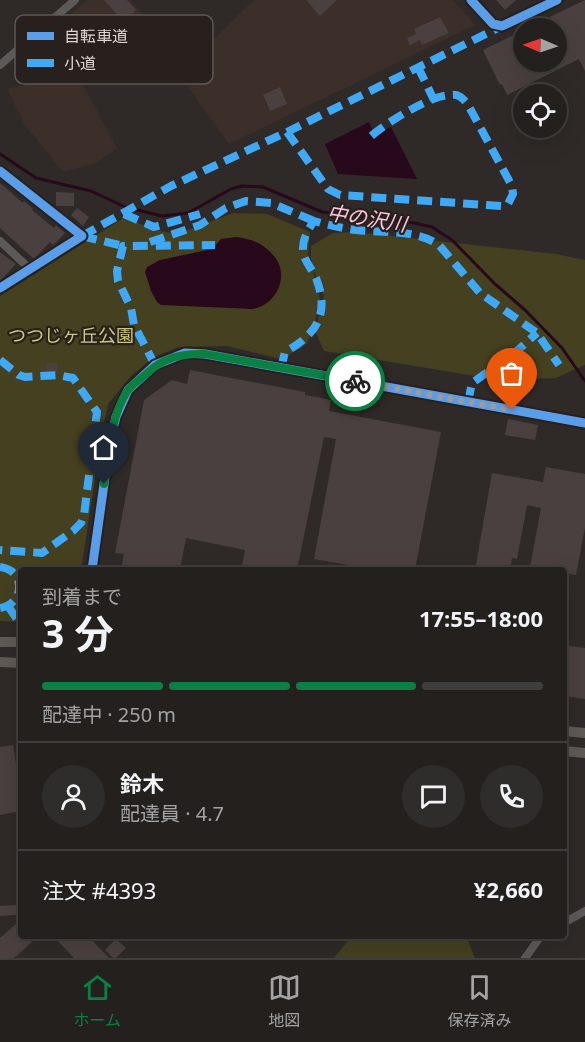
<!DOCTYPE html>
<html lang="ja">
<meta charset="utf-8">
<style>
:root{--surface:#23201e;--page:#2f2d2b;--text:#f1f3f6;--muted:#a3a3a4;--line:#403e3c;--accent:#0b8043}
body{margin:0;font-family:"Noto Sans","Noto Sans JP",sans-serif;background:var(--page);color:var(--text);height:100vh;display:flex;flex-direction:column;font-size:22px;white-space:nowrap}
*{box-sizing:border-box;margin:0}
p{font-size:20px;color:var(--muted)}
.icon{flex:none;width:33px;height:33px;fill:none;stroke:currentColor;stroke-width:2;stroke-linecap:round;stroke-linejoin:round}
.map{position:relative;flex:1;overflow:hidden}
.side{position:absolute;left:18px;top:567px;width:549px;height:372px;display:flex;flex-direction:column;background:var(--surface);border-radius:6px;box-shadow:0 6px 24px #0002,0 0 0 2px var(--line)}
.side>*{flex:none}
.needle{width:39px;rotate:272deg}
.buttons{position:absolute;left:513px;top:18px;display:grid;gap:12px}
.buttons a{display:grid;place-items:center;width:54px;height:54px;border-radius:50%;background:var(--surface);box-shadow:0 6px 24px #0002,0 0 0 2px var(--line);font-size:30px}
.pin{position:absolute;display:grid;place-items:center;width:51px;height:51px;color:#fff;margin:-62px -26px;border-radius:50% 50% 50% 0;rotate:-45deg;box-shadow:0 0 6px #0007}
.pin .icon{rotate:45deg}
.courier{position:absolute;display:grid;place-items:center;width:60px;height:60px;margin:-30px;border:4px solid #0b8043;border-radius:50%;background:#fff;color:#222;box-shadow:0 2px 8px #0007}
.overview em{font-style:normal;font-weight:700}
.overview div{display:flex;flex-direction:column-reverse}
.overview{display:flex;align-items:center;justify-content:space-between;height:102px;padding:0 24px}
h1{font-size:39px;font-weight:700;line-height:45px}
.bar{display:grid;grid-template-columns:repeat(4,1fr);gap:9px 6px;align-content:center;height:72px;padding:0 24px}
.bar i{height:8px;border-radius:4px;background:var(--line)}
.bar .on{background:var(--accent)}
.bar p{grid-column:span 4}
.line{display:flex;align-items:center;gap:15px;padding:0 24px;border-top:2px solid var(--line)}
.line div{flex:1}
.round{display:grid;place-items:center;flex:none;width:63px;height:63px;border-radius:32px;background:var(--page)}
.dock{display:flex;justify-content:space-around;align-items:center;height:84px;border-top:2px solid var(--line);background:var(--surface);font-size:16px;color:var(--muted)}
.dock a{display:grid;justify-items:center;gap:3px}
.dock .on{color:var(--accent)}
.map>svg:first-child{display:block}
.built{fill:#3c2e28}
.green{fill:#444020}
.water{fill:#28081b}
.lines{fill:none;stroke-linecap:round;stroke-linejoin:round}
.stream{stroke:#28081b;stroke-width:3}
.building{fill:#4a403f}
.street{stroke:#5d5958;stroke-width:8}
.secondary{stroke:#5f5a56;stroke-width:10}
.quiet{stroke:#3fa9f5;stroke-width:8;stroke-dasharray:15 8;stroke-linecap:butt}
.cycleway-casing{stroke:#28201c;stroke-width:13}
.cycleway{stroke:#5a9eea;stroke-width:9}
.done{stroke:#a09a98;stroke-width:6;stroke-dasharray:0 10.8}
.route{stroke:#0b8043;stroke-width:8}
.labels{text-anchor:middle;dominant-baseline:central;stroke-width:4.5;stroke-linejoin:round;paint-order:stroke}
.park-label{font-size:18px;fill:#cec87f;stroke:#28201c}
.water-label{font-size:20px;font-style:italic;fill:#fdc4e2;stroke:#28201c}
.key{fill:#28201c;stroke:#5e5753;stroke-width:1.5}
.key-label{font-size:16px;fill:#ddd7d4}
</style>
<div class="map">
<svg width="585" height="958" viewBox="0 0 585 958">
<rect width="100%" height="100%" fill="#2f2a28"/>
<!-- built -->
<g class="built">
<polygon points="87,0 130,0 180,58 76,72 117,148 94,164 63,172 25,125 7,89 57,77 49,32"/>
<polygon points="254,0 453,0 475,25 229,144 178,73"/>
</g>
<!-- green -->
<g class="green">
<polygon points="233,213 267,214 310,232 308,254 311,264 311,246 333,233 355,232 556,254 585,260 585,365 556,378 499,380 324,351 315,331 324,296 312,266 320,299 314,326 307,343 301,348 280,359 227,346 179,347 154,357 131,376 108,404 102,433 81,570 21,570 21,622 0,621 0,296 125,217 151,229 177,234"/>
<polygon points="352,936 466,936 475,958 334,958"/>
</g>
<!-- water -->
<g class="water">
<polygon points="369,122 374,134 391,127 417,179 338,174 325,144"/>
<path d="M236,237C251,239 263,243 273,255C291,274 277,305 253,309L161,305L157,302L151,291L145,272L147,267L160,260L212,249L221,239Z"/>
</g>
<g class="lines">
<!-- stream -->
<polyline class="stream" points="0,154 36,178 91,191 125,207 162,216 188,213 231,189 242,186 263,187 322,212 405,221 432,227 452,240 495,284 525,310 562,348 585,381"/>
</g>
<!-- building -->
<g class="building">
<polygon points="104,0 127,0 136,10 123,21"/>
<polygon points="306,0 337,0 320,16"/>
<polygon points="496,0 516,0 505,10"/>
<polygon points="585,0 585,71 579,59 507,95 502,84 500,85 483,50 524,30 524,62 556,62 556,28 527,28"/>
<polygon points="440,17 449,33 422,45 420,40 410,45 407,38 416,34 414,29"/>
<polygon points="280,87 287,104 270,111 263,95"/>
<polygon points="0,183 23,203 24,201 33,209 32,210 54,228 56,225 65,233 53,245 50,242 34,259 0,228"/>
<polygon points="56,192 74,193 74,206 56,206"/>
<polygon points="77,208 89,217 83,226 71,215"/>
<polygon points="0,252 16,264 0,281"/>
<polygon points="46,363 57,363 57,373 47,373"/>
<polygon points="190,370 305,392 305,395 331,400 329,411 441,432 415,570 375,570 314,559 336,439 324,437 297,570 241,570 245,550 186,538 180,570 121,570 124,554 115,553 144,400 172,380 187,384"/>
<polygon points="508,419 538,425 535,440 505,435"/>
<polygon points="546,467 585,474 585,528 576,575 564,573 564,570 547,570 530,567 541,508 527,505 517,559 512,558 510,570 475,570 492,473 543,482"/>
<polygon points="564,645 585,648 585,699 564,696"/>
<polygon points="13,745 21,795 21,811 0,815 0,747"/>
<polygon points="16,905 16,915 0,916 0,906"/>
<polygon points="16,924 21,931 21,936 26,936 32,942 14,958 0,958 0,938"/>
<polygon points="53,936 88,936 109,958 74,958"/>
<polygon points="116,939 126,948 116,958 113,958 105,950"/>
</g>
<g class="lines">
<!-- street -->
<g class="street">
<polyline points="471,0 493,24 502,26 557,0"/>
<polyline points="0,65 75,0"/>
<polyline points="0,171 82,236 0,288"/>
<polyline points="0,241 30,269"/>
<polyline points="564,923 585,911"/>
<polyline points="525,958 541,936"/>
</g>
<!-- secondary -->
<g class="secondary">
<polyline points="92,570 110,441 116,417 128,390 155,365 185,353 205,354 585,423"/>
<polyline points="0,642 21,642"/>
<polyline points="0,662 21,663"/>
<polyline points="564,731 585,733"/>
<polyline points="564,751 585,753"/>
</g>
<!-- quiet -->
<g class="quiet">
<polyline points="418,67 434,100"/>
<path d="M287,132L328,189L340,195L501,206L508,204L513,194L512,186L467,103C462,98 459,94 451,95C430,95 386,123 370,137"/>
<polyline points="124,214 154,227 200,214"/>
<polyline points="82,236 171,186 287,132 502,26"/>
<polyline points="82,236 123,246"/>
<polyline points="150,242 200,225 226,208 246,201 271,203 314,221"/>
<polyline points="0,360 19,375 25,377 58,375 73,378 97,412 84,515 81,523 73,531 42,553 0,550"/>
<polyline points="155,365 134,325 131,308 118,281 117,271 123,246 215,245"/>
<path d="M281,368L285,352C317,334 330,314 316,278C312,269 305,262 303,252C302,240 307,231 314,221C328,225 341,228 356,230C383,233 416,229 439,245L480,293L537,333L559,365"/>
<polyline points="468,402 472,383 518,350 537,333"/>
<path d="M0,567C26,570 25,604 0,608"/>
<polyline points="8,606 21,625"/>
</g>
<defs>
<g id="cycleway">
<polyline points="471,0 493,24 502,26 557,0"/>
<polyline points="0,171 82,236 0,288"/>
<polyline points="92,570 110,441 116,417 128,390 155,365 185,353 205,354 585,423"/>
</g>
</defs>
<!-- cycleway casing -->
<use href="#cycleway" class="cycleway-casing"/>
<!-- cycleway -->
<use href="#cycleway" class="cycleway"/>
</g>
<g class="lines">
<!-- done -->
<polyline class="done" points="355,381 512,410"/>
<!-- route -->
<path class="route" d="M104,484C108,454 111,415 128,390C133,384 140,379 146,374C163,358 181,353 205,354L355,381"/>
</g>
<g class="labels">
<!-- park labels -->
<g class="park-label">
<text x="71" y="335">つつじヶ丘公園</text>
</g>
<!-- water labels -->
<g class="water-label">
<text transform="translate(367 218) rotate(9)">中の沢川</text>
</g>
</g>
<!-- legend -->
<rect x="15" y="15" width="198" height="69" rx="9" class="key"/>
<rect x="27" y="32" width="27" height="8" fill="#5a9eea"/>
<rect x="27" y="59" width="27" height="8" fill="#3fa9f5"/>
<g class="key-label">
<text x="64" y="42">自転車道</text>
<text x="64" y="69">小道</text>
</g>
</svg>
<div class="buttons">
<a><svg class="needle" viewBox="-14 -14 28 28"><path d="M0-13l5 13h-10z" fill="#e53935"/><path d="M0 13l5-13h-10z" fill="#a3a3a4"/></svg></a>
<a><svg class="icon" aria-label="locate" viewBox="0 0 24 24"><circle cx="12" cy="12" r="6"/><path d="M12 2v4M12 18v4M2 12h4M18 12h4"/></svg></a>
</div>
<div class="pin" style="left:512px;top:410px;background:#ea580c"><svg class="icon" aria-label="bag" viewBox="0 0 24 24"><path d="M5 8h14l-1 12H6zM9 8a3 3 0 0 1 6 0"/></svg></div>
<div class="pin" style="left:104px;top:484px;background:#1f2937"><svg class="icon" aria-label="home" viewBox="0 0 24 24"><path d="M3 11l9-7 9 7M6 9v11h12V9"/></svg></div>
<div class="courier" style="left:355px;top:381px"><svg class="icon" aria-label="bike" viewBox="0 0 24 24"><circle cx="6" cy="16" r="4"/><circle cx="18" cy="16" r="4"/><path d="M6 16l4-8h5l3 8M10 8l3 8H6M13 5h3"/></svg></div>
<section class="side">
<div class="overview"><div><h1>3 分</h1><p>到着まで</p></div><em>17:55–18:00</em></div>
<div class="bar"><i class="on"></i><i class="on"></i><i class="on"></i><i></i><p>配達中 · 250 m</p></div>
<div class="line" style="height:108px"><a class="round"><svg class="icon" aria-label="person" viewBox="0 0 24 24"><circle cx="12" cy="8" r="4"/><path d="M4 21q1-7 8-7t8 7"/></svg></a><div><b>鈴木</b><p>配達員 · 4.7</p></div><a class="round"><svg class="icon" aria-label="chat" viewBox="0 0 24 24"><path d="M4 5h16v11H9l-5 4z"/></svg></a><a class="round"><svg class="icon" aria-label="phone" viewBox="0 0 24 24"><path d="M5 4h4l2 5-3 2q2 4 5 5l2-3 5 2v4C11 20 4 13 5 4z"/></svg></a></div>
<div class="line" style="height:78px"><div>注文 #4393</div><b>¥2,660</b></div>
</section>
</div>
<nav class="dock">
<a class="on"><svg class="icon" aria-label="home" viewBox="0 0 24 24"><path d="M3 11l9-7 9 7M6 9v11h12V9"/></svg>ホーム</a>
<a><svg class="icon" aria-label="map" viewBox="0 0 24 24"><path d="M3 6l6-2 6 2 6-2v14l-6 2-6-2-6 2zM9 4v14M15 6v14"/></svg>地図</a>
<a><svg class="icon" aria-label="saved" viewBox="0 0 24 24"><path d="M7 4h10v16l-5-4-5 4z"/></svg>保存済み</a>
</nav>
